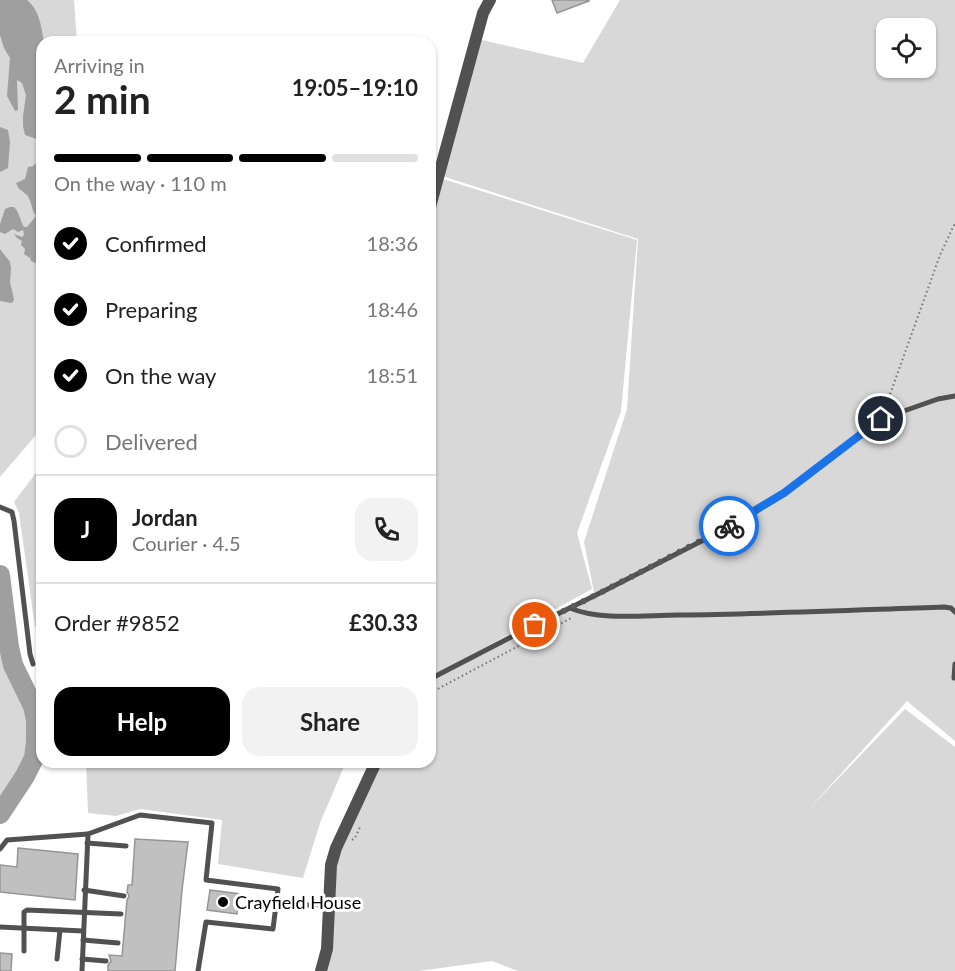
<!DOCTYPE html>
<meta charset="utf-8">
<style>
:root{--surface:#fff;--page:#f2f2f2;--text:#222;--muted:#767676;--line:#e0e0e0;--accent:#000}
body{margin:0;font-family:Lato,sans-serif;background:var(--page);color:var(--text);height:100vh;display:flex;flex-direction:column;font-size:22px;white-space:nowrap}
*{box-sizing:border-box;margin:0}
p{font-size:20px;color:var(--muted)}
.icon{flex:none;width:33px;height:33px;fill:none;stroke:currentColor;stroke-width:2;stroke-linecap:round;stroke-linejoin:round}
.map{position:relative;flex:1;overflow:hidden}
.side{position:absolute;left:36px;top:36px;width:400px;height:732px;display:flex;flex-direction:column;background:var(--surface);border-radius:18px;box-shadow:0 2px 4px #0004}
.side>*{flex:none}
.buttons{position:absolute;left:876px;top:18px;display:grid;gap:12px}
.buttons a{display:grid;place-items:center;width:60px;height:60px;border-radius:12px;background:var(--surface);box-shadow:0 2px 4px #0004;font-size:30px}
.pin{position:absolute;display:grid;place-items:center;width:51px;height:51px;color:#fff;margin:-26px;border:3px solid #fff;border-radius:50%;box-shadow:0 2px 6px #0007}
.courier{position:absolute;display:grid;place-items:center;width:60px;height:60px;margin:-30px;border:4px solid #1a73e8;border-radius:50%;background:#fff;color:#222;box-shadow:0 2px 8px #0007}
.head em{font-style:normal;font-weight:700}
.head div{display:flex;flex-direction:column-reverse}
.head{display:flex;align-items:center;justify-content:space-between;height:102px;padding:0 18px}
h1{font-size:39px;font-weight:700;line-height:45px}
.bar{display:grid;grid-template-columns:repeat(4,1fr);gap:9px 6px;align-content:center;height:72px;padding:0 18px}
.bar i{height:8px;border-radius:4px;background:var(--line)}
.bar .current{background:var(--accent)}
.bar p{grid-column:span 4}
.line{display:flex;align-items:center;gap:15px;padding:0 18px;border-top:2px solid var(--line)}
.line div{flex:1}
.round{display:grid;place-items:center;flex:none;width:63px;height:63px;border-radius:18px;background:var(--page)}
ol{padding:0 18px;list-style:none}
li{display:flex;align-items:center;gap:18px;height:66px}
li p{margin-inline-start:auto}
li .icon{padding:6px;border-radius:50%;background:var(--accent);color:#fff;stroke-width:4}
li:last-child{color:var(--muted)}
li i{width:33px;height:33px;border:3px solid var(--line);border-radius:50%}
.button{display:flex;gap:12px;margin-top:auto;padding:12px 18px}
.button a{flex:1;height:69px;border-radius:18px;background:var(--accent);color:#fff;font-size:24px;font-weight:700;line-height:69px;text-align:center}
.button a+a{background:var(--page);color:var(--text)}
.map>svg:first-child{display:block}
.green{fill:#d8d8d8;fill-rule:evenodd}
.water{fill:#9f9f9f}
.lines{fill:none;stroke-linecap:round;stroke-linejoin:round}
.river{stroke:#9f9f9f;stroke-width:20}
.building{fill:#c0c0c0;stroke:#959595;stroke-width:1.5}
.path{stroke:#737373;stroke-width:2;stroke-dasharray:1.5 3;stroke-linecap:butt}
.service{stroke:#515151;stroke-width:5}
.tertiary{stroke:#515151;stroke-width:12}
.done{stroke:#595959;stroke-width:6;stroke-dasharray:0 10.8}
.route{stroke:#1a73e8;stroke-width:8}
.poi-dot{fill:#000;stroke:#fff;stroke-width:2}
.labels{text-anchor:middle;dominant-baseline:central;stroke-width:6;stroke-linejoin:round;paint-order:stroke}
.poi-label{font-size:18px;fill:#000;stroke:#fff;text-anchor:start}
</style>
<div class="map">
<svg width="955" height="971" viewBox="0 0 955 971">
<rect width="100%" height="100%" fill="#fff"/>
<!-- green -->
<g class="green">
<polygon points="0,0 74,0 77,42 42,42 42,428 0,477"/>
<path d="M620,0H955V741L907,701L809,809L905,709L955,747V971H518L492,961L419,971H328L332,948L333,865L377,762H430L431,681L595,597L584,542L627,409L638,239L442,176L482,40L583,63ZM886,28H926V68H886Z"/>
<polygon points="440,178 637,240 621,411 577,533 592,589 431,677 430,214"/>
<polygon points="42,465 42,629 35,627 19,513 14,502"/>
<polygon points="0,601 7,650 12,671 29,707 32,732 30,751 0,805"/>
<polygon points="86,762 346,762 320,823 303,878 218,864 222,820 140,809 116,816 88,813"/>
</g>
<!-- water -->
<g class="water">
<path d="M0,0H27C40,11 41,26 44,42H42V145L39,140L25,135L23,126V116L26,95L22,83L17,80L18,110L15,111L7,96L10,58L4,48L0,35Z"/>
<polygon points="0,127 8,130 10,142 8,168 0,172"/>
<path d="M36,163H38L40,171L37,181L42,200V261L35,263L31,261L30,258L24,254L25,249L21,245L22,241L17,238L14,234L22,237L24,235L23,230L18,232L13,229L5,234L0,232V224L5,209L10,207H14C20,213 20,221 24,227H27L36,216C31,210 32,201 27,195C22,190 19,191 16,183L25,179L28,167L33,166Z"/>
<polygon points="0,249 10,262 11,268 10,282 14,299 13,302 11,303 0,301"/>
</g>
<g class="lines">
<!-- river -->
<polyline class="river" points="0,575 9,647 13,665 33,706 36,720 36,742 34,758 25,776 0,814"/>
</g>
<!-- building -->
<g class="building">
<polygon points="552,0 589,0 589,1 557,13"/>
<polygon points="135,839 188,842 182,890 175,971 108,971 108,965 111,961 109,955 122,956 127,900 129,896 127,892 128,885 132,885"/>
<polygon points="18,848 78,854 75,900 0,892 0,865 17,867"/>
<polygon points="210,890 240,894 237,914 207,910"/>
<polygon points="0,953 12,954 11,971 0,971"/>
</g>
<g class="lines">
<!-- path -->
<g class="path">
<polyline points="884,411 940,255 955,223"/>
<polyline points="430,693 573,617"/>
<polyline points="352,840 355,838 361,825"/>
</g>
<!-- service -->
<g class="service">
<polyline points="0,507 12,512 14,521 30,654 33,664"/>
<path d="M570,608C600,621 645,615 678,615C767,614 856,610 944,607L951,608L955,612"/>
<polyline points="954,678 955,664"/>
<polyline points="430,679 515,635 602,592 725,529 784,493 881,419 938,399 955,396"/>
<polyline points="88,834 140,815 212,823 206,880 278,889 273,929 206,922 198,971"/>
<polyline points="87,843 126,846"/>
<polyline points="0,849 7,840 88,834 82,971"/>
<polyline points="84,890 124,896"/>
<polyline points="276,905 328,905"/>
<polyline points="0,927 83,931"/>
<polyline points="83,940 118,943"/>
<polyline points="24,951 24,912 27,910 121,914"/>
<polyline points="57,959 60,930"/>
<polyline points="82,959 106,961"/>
</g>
<!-- tertiary -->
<g class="tertiary">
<polyline points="430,207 483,13 490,0"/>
<polyline points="321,971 327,949 331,865 336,848 376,762"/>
</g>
</g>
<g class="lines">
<!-- done -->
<polyline class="done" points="535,625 602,592 729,526"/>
<!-- route -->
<polyline class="route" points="729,526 784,493 881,419"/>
</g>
<!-- markers -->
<circle class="poi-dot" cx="223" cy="902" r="6"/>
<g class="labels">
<!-- poi labels -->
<g class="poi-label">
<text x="235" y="902">Crayfield House</text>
</g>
</g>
</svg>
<div class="buttons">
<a><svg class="icon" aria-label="locate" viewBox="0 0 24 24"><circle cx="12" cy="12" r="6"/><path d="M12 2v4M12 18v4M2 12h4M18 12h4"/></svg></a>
</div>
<div class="pin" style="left:535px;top:625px;background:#ea580c"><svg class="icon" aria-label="bag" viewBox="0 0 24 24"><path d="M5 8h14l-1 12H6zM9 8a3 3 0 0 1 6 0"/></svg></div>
<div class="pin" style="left:881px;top:419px;background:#1f2937"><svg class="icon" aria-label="home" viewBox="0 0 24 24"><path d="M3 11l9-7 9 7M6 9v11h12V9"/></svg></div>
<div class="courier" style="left:729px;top:526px"><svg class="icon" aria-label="bike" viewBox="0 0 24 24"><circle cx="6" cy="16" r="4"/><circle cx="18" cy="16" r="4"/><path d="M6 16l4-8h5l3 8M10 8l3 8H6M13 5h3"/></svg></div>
<section class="side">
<div class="head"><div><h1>2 min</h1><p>Arriving in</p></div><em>19:05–19:10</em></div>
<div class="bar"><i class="current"></i><i class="current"></i><i class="current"></i><i></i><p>On the way · 110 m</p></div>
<ol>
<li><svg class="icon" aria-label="check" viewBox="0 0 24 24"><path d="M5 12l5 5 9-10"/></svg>Confirmed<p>18:36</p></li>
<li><svg class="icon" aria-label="check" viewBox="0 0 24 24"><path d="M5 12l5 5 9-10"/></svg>Preparing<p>18:46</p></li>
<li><svg class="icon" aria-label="check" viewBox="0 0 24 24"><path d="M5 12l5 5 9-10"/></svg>On the way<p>18:51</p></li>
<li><i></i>Delivered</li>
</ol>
<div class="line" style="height:108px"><b class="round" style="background:var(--accent);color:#fff">J</b><div><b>Jordan</b><p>Courier · 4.5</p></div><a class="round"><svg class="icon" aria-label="phone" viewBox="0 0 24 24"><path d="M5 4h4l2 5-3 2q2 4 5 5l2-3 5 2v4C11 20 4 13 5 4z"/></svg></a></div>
<div class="line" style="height:78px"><div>Order #9852</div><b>£30.33</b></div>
<div class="button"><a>Help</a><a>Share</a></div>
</section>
</div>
